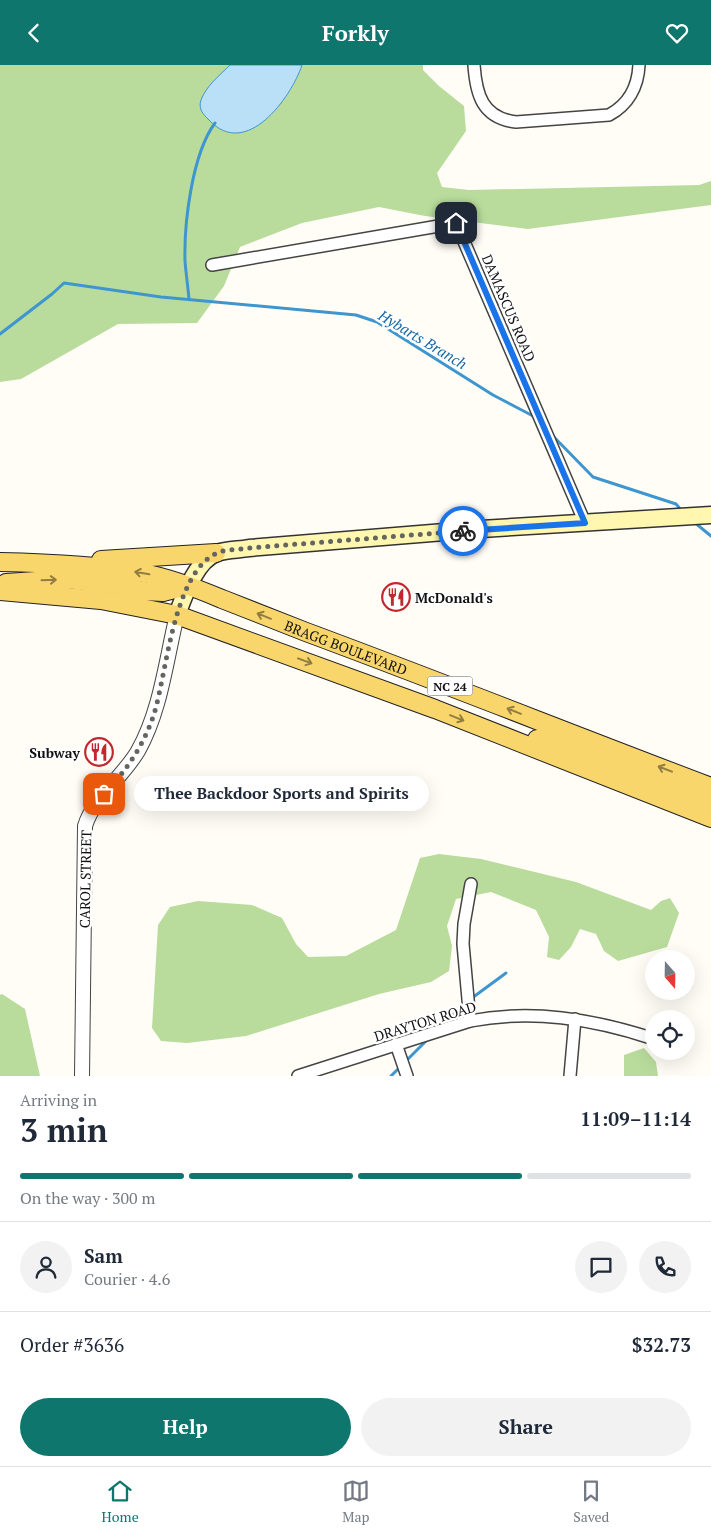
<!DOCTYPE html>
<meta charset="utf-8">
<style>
:root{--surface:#fff;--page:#f2f2f3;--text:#1f2937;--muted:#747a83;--line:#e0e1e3;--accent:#0f766e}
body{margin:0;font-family:"PT Serif",serif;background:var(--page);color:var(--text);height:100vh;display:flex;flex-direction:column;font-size:19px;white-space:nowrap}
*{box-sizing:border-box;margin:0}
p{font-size:16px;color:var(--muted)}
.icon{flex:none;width:28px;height:28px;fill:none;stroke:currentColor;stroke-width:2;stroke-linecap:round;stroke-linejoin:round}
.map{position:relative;height:1011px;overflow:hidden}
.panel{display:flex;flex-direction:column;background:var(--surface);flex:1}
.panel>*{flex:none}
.needle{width:32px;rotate:160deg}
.fabs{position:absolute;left:645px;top:885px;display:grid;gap:10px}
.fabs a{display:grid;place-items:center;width:50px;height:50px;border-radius:50%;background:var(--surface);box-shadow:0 5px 20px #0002;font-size:25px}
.pin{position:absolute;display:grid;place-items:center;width:42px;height:42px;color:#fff;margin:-21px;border-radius:10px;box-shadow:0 2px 8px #0006}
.courier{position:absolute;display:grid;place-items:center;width:50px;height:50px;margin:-25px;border:4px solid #1a73e8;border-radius:50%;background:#fff;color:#222;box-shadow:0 1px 6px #0007}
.bubble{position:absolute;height:35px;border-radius:18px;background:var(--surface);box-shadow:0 5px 20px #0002;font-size:16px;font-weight:700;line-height:35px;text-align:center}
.headline em{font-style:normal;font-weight:700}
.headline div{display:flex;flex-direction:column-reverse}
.headline{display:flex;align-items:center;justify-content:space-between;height:85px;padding:0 20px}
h1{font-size:32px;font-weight:700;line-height:38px}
.bar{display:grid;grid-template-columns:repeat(4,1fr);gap:8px 5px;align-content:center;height:60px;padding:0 20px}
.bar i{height:6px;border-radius:4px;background:var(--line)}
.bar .selected{background:var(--accent)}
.bar p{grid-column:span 4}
.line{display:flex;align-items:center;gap:12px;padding:0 20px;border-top:1px solid var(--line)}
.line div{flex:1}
.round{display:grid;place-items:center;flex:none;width:52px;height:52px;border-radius:26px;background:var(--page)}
.action{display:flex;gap:10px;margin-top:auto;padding:10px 20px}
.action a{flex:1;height:58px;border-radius:30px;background:var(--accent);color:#fff;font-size:20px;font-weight:700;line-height:58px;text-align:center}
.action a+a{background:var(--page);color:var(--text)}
header{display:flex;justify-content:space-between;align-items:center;height:65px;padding:0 20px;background:var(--accent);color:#fff;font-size:22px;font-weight:700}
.dock{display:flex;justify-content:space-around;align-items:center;height:70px;border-top:1px solid var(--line);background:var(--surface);font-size:14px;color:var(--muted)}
.dock a{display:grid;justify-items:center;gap:2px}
.dock .selected{color:var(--accent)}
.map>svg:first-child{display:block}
.forest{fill:#b9dc9c}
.water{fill:#b9e0f7;stroke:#3f96cf}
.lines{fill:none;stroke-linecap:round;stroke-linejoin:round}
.stream{stroke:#3f96cf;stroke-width:3}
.minor-casing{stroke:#444;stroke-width:14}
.tertiary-casing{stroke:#444;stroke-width:16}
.secondary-casing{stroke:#333;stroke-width:19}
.primary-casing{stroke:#222;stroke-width:20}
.minor{stroke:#fff;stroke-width:11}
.tertiary{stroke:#fff;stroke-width:14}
.secondary{stroke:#fff6b0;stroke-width:16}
.primary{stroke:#f9d66b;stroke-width:18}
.oneway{stroke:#917d42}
.done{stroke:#646461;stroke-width:5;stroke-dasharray:0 9}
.route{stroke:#1a73e8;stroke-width:6}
.labels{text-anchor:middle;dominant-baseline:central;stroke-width:5;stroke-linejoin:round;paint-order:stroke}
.shield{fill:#fff;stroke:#585858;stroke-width:1}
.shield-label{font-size:12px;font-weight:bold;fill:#111}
.street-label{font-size:14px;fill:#111;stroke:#fff}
.poi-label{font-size:14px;font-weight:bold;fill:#111;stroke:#fff;text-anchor:start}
.water-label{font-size:15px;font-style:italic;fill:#1768a6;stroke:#fff}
</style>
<header><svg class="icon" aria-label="back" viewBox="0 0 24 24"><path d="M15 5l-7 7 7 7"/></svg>Forkly<svg class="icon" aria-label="heart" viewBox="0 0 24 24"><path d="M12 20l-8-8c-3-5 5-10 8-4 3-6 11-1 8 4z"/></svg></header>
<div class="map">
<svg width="711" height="1011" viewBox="0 0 711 1011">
<rect width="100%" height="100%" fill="#fffdf5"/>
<!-- forest -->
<g class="forest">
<polygon points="0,0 423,0 423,5 439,21 464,41 466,66 437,108 442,122 469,125 699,120 711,116 711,140 528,164 425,151 379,142 302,158 240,182 224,221 197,258 118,259 21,314 0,317"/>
<polygon points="439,789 481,794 576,817 651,845 661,836 670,833 679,848 667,882 618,896 604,886 596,869 580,864 571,882 559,895 547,892 549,872 536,845 491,827 456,834 447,861 452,881 449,906 431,917 379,929 246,971 187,978 161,976 152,963 158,860 170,842 198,836 252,840 282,853 296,879 308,892 346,891 396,865 420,793"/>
<polygon points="2,929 25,944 40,1011 0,1011 0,930"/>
<polygon points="644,983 656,997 658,1011 624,1011 624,990"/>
</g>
<!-- water -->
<path class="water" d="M230,0H302C291,33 246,95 209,55C203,49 198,44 201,35C206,21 220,10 230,0Z"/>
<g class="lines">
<!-- stream -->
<g class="stream">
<path d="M189,234C188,222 186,209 185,196C184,158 192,89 215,58"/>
<polyline points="0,269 52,229 64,218 161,232 356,250 377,257 493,330 535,352"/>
<polyline points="553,371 593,412 676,439 682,446"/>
<polyline points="694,457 711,471"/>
<polyline points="472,933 506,908"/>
<polyline points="440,962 465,938"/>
<polyline points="405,997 429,973"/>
<polyline points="391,1011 401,1001"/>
</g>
<defs>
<g id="minor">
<path d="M474,0C476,29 482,53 516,57L609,50C628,40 638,22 639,0"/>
<polyline points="212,200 456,158 585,458"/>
<polyline points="470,956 463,879 464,859 471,819"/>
<polyline points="396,979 407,1011"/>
<path d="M298,1011L470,956C532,944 592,954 651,973"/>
<polyline points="570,1011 575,954"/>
</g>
<path id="tertiary" d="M82,1011L85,761C94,732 122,713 138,686C161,645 166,595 177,550"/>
<path id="secondary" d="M177,550C184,531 196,495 217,488C227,484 239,485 249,483L481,464L711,450"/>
<g id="primary">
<polyline points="101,495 216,488"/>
<path id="s1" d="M0,497C48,498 96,500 143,508C170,513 196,523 222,534C250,545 278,556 306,567C441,617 576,671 711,722"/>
<polyline points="6,518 67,514 104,518 144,526 163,527 186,521"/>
<polyline points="0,526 101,535 177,550 435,644 711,753"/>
<polyline points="537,674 541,674 711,739"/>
</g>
</defs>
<!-- minor casing -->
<use href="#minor" class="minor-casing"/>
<!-- tertiary casing -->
<use href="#tertiary" class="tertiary-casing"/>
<!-- secondary casing -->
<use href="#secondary" class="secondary-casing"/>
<!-- primary casing -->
<use href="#primary" class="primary-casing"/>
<!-- minor -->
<use href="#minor" class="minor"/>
<!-- tertiary -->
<use href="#tertiary" class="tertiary"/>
<!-- secondary -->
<use href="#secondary" class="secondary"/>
<!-- primary -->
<use href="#primary" class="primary"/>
</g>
<!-- one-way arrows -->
<defs><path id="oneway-shaft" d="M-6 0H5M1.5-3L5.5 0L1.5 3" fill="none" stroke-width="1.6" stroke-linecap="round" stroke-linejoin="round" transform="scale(1.25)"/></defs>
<g class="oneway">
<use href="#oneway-shaft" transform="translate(142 508) rotate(-170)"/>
<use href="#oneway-shaft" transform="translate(49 515) rotate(-2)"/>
<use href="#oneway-shaft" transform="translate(264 551) rotate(-158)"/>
<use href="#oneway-shaft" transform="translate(305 596) rotate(20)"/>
<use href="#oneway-shaft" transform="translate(514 646) rotate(-158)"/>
<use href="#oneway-shaft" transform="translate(457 653) rotate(22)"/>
<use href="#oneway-shaft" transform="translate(665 704) rotate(-159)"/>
</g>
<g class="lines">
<!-- done -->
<path class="done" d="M104,729C126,706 144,680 154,649C167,607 173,511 215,489C223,484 239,485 249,483L463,466"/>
<!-- route -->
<polyline class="route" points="456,158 585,458 463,466"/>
</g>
<!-- icons -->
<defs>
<symbol id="restaurant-ring" viewBox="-11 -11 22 22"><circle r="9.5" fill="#fff" stroke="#c4262e" stroke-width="1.5"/><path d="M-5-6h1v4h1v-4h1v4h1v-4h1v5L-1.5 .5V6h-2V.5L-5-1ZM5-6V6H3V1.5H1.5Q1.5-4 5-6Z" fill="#c4262e"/></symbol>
</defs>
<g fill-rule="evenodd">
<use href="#restaurant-ring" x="380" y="516" width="32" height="32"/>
<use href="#restaurant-ring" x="83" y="671" width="32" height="32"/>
</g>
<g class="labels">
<!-- shield labels -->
<rect class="shield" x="427.5" y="611.5" width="45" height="19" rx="4"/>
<g class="shield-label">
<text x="450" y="621">NC 24</text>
</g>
<!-- street labels -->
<g class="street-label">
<text transform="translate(509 243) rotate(67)">DAMASCUS ROAD</text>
<text stroke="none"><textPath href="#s1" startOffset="360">BRAGG BOULEVARD</textPath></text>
<text transform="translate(85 814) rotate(-89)">CAROL STREET</text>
<text transform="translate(425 956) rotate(-17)">DRAYTON ROAD</text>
</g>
<!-- poi labels -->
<g class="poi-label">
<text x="415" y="532">McDonald's</text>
<text x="80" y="687" text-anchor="end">Subway</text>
</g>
<!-- water labels -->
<g class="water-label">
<text transform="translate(423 274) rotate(31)">Hybarts Branch</text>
</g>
</g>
</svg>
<div class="fabs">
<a><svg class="needle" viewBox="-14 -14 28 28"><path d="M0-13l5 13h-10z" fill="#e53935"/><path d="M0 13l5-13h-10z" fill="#747a83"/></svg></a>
<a><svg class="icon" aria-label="locate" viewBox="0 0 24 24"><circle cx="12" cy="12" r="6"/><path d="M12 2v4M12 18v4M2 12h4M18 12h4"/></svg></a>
</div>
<div class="pin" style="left:104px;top:729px;background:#ea580c"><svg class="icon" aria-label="bag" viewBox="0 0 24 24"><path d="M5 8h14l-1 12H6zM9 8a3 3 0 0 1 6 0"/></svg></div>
<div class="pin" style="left:456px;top:158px;background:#1f2937"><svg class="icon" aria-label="home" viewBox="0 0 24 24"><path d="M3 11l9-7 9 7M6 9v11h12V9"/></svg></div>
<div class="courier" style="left:463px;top:466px"><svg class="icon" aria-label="bike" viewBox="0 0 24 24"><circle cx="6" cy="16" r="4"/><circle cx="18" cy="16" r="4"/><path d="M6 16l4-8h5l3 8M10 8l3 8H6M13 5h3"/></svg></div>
<div class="bubble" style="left:134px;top:711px;width:295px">Thee Backdoor Sports and Spirits</div>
</div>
<section class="panel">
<div class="headline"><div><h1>3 min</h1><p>Arriving in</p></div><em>11:09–11:14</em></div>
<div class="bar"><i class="selected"></i><i class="selected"></i><i class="selected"></i><i></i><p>On the way · 300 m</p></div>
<div class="line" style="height:90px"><a class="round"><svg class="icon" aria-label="person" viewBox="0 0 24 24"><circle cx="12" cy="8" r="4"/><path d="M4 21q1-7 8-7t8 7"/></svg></a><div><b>Sam</b><p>Courier · 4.6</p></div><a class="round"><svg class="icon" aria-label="chat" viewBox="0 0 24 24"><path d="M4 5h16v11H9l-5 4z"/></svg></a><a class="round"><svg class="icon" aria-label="phone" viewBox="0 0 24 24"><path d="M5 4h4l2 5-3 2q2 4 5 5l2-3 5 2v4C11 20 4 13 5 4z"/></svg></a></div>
<div class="line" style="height:65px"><div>Order #3636</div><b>$32.73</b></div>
<div class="action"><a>Help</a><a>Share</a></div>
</section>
<nav class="dock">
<a class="selected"><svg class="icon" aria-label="home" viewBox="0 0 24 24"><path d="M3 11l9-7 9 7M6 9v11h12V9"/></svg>Home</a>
<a><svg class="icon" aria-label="map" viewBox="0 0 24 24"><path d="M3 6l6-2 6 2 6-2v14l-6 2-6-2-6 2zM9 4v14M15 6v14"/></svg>Map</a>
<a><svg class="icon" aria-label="saved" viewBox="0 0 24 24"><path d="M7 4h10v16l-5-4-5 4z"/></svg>Saved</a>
</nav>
